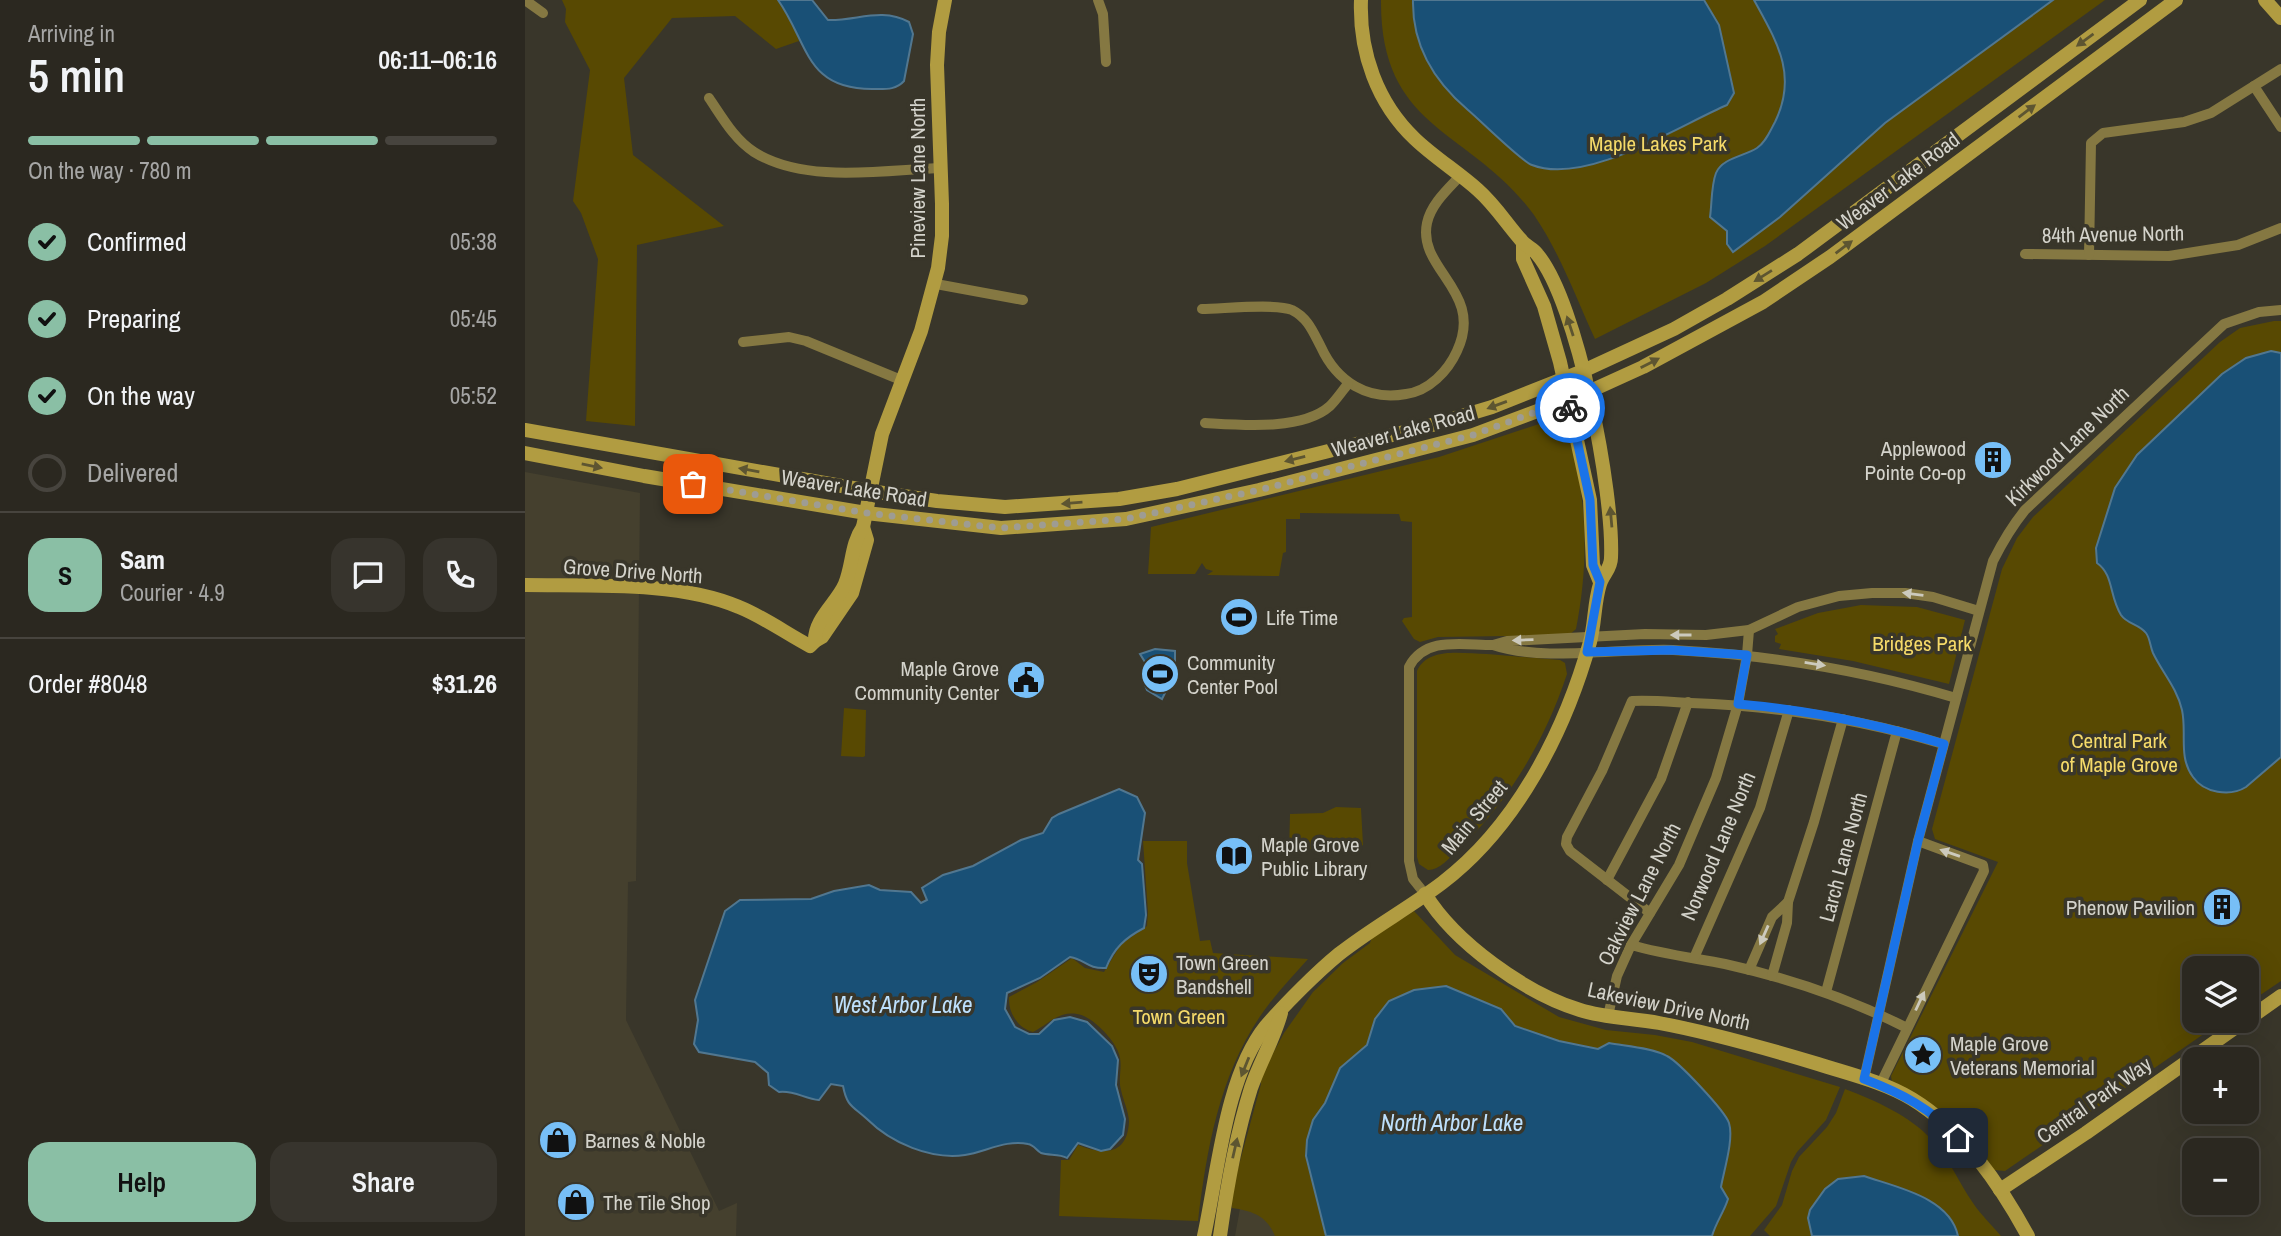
<!DOCTYPE html>
<meta charset="utf-8">
<style>
:root{--surface:#2b2820;--page:#37342d;--text:#f1f3f6;--muted:#a6a6a5;--line:#47443e;--accent:#8abfa5}
body{margin:0;font-family:"Archivo Narrow",sans-serif;background:var(--page);color:var(--text);height:100vh;display:flex;flex-direction:column;font-size:26px;white-space:nowrap}
*{box-sizing:border-box;margin:0}
p{font-size:23px;color:var(--muted)}
.icon{flex:none;width:38px;height:38px;fill:none;stroke:currentColor;stroke-width:2;stroke-linecap:round;stroke-linejoin:round}
.map{position:relative;flex:1;overflow:hidden}
.drawer{display:flex;flex-direction:column;background:var(--surface);width:525px}
.drawer>*{flex:none}
.buttons{position:absolute;left:1657px;top:956px;display:grid;gap:14px}
.buttons a{display:grid;place-items:center;width:77px;height:77px;border-radius:14px;background:var(--surface);box-shadow:0 7px 28px #0002,0 0 0 2px var(--line);font-size:35px}
.pin{position:absolute;display:grid;place-items:center;width:60px;height:60px;color:#fff;margin:-30px;border-radius:14px;box-shadow:0 4px 10px #0006}
.courier{position:absolute;display:grid;place-items:center;width:70px;height:70px;margin:-35px;border:5px solid #1a73e8;border-radius:50%;background:#fff;color:#222;box-shadow:0 2px 9px #0007}
.head em{font-style:normal;font-weight:600}
.head div{display:flex;flex-direction:column-reverse}
.head{display:flex;align-items:center;justify-content:space-between;height:119px;padding:0 28px}
h1{font-size:46px;font-weight:600;line-height:52px}
.bar{display:grid;grid-template-columns:repeat(4,1fr);gap:10px 7px;align-content:center;height:84px;padding:0 28px}
.bar i{height:9px;border-radius:5px;background:var(--line)}
.bar .active{background:var(--accent)}
.bar p{grid-column:span 4}
.line{display:flex;align-items:center;gap:18px;padding:0 28px;border-top:2px solid var(--line)}
.line div{flex:1}
.round{display:grid;place-items:center;flex:none;width:74px;height:74px;border-radius:21px;background:var(--page)}
ol{padding:0 28px;list-style:none}
li{display:flex;align-items:center;gap:21px;height:77px}
li p{margin-inline-start:auto}
li .icon{padding:7px;border-radius:50%;background:var(--accent);color:#111;stroke-width:4}
li:last-child{color:var(--muted)}
li i{width:38px;height:38px;border:4px solid var(--line);border-radius:50%}
.button{display:flex;gap:14px;margin-top:auto;padding:14px 28px}
.button a{flex:1;height:80px;border-radius:21px;background:var(--accent);color:#111;font-size:28px;font-weight:600;line-height:80px;text-align:center}
.button a+a{background:var(--page);color:var(--text)}
main{display:flex;flex:1;min-height:0}
.map>svg:first-child{display:block}
.built{fill:#45402e}
.green{fill:#584902}
.water{fill:#195076;stroke:#517790;stroke-width:2}
.lines{fill:none;stroke-linecap:round;stroke-linejoin:round}
.street{stroke:#857842;stroke-width:10}
.secondary{stroke:#b19c41;stroke-width:14}
.oneway{fill:#5d5531}
.oneway2{fill:#cccabd}
.done{stroke:#9e9c93;stroke-width:7;stroke-dasharray:0 12.6}
.route{stroke:#1a73e8;stroke-width:9}
.labels{text-anchor:middle;dominant-baseline:central;stroke-width:7;stroke-linejoin:round;paint-order:stroke}
.park-label{font-size:21px;fill:#f5da69;stroke:#39362a}
.street-label{font-size:21px;fill:#d4d3cb;stroke:#39362a}
.poi-label{font-size:21px;fill:#d4d3cb;stroke:#39362a;text-anchor:start}
.water-label{font-size:23px;font-style:italic;fill:#bde0fd;stroke:#39362a}
</style>
<main>
<section class="drawer">
<div class="head"><div><h1>5 min</h1><p>Arriving in</p></div><em>06:11–06:16</em></div>
<div class="bar"><i class="active"></i><i class="active"></i><i class="active"></i><i></i><p>On the way · 780 m</p></div>
<ol>
<li><svg class="icon" aria-label="check" viewBox="0 0 24 24"><path d="M5 12l5 5 9-10"/></svg>Confirmed<p>05:38</p></li>
<li><svg class="icon" aria-label="check" viewBox="0 0 24 24"><path d="M5 12l5 5 9-10"/></svg>Preparing<p>05:45</p></li>
<li><svg class="icon" aria-label="check" viewBox="0 0 24 24"><path d="M5 12l5 5 9-10"/></svg>On the way<p>05:52</p></li>
<li><i></i>Delivered</li>
</ol>
<div class="line" style="height:126px"><b class="round" style="background:var(--accent);color:#111">S</b><div><b>Sam</b><p>Courier · 4.9</p></div><a class="round"><svg class="icon" aria-label="chat" viewBox="0 0 24 24"><path d="M4 5h16v11H9l-5 4z"/></svg></a><a class="round"><svg class="icon" aria-label="phone" viewBox="0 0 24 24"><path d="M5 4h4l2 5-3 2q2 4 5 5l2-3 5 2v4C11 20 4 13 5 4z"/></svg></a></div>
<div class="line" style="height:91px"><div>Order #8048</div><b>$31.26</b></div>
<div class="button"><a>Help</a><a>Share</a></div>
</section>
<div class="map">
<svg width="1756" height="1236" viewBox="0 0 1756 1236">
<rect width="100%" height="100%" fill="#39362a"/>
<!-- built -->
<g class="built">
<polygon points="0,472 115,493 111,881 103,882 101,1020 194,1211 212,1203 211,1236 0,1236"/>
<polygon points="725,1154 752,1236 710,1236"/>
</g>
<!-- green -->
<g class="green">
<polygon points="37,0 253,0 269,26 274,41 251,49 210,16 147,18 99,78 108,155 199,226 112,245 110,426 61,421 73,259 56,213 48,201 65,70 40,22 41,9"/>
<path d="M856,0H1580L1240,246L1181,283L1070,339C1051,298 1035,253 1009,215C946,128 855,132 856,0Z"/>
<polygon points="1749,321 1756,321 1756,981 1722,1004 1722,968 1670,968 1670,1020 1699,1020 1480,1171 1469,1170 1367,1082 1366,1076 1473,862 1410,839 1407,829 1477,569 1492,538 1508,517 1695,342 1715,328"/>
<path d="M1023,421L1036,423L1042,431C1063,495 1064,564 1051,629L1044,635L913,637L895,642L889,639L877,621L879,618L887,617V522L876,521L874,514L775,513V519H761V552L758,553L754,576L682,575L688,571L681,569L677,563L670,574H623L626,527L914,457Z"/>
<polygon points="1336,605 1392,607 1440,620 1424,684 1328,661 1254,649 1256,644 1250,642 1250,636 1253,634 1250,629 1293,613"/>
<path d="M962,654L1035,660L1040,663L1042,674C1020,741 984,801 933,850C924,858 915,870 903,870L894,864L892,857V671C903,646 939,654 962,654Z"/>
<polygon points="319,708 341,710 340,756 338,757 316,756"/>
<polygon points="811,807 836,808 838,845 832,849 773,849 773,855 764,853 765,814 798,813"/>
<path d="M618,841H662V863L675,941L685,940L688,953L783,959C770,974 756,988 744,1004C696,1066 682,1146 673,1221L534,1216L536,1160H544L553,1145C578,1155 602,1156 604,1122C604,1112 598,1100 596,1090C593,1079 597,1069 595,1058C593,1043 568,1016 552,1014C533,1011 524,1024 508,1032C493,1028 483,1013 484,997L512,982L547,958L560,968L579,972L596,944L622,926L623,912Z"/>
<path d="M889,911L930,955L1034,1017L1081,1030L1130,1035L1167,1042L1315,1087L1301,1120L1272,1152L1266,1162L1251,1206L1225,1236H1187L1193,1217L1200,1210L1196,1187L1204,1144V1123L1195,1110L1152,1063L1140,1054L1084,1043L1073,1049L1034,1041L990,1026L976,1009L864,1001L850,1019L842,1045L815,1069L800,1103L788,1120L781,1156L801,1236H750C742,1216 728,1211 707,1208L705,1198L736,1084L735,1077L759,1033L788,992L818,963L845,943L847,937Z"/>
<path d="M1320,1089C1351,1101 1384,1115 1407,1140C1424,1158 1434,1183 1448,1203C1456,1215 1467,1225 1476,1236H1433L1432,1230L1300,1189C1286,1208 1282,1212 1287,1236H1245L1239,1230L1257,1205L1267,1171L1274,1157L1302,1127L1311,1113Z"/>
</g>
<!-- water -->
<g class="water">
<path d="M253,0H287L303,20C332,21 356,7 384,22L388,34L379,81C371,90 361,89 349,89C280,90 284,44 253,0Z"/>
<path d="M888,0H1179L1194,25L1209,93L1202,105C1153,126 1061,186 1007,165C997,162 955,120 943,110C910,82 887,45 888,0Z"/>
<path d="M1229,0H1528L1360,123L1255,217L1208,252L1202,244V231L1185,217C1187,204 1186,186 1191,173C1197,158 1220,156 1232,148C1241,142 1245,131 1250,122C1273,75 1252,42 1229,0Z"/>
<path d="M1746,351L1756,353V757L1721,787C1705,797 1679,793 1668,777C1653,757 1662,733 1657,710C1652,688 1637,672 1628,653C1625,646 1625,638 1621,633C1614,624 1602,624 1596,615C1584,596 1589,575 1572,563L1571,548L1590,488L1612,455L1697,374L1721,358Z"/>
<polygon points="630,649 650,651 650,674 646,674 646,683 636,683 636,687 641,691 637,699 622,690 618,680 625,670 615,654"/>
<path d="M594,789L612,797L620,813L613,860L617,864L621,915L619,928C600,938 589,948 581,968C562,969 561,960 545,957L515,978L482,993L480,1009L490,1027L504,1034H514L529,1020L545,1017L562,1022L587,1046L593,1060L591,1085L600,1119L598,1135L585,1149L576,1151L553,1143L542,1158C534,1153 524,1156 516,1153C511,1150 509,1145 503,1144C482,1139 460,1152 440,1155C406,1160 366,1143 342,1119C328,1106 322,1107 318,1086L306,1084L294,1100C280,1099 269,1090 254,1092L244,1085L243,1073L230,1062L174,1052L169,1044L173,1020L170,1000L200,911L215,900L286,899L309,891L344,885L355,890L386,892L396,903L402,900L397,888L418,875L448,866L496,840L518,833L527,818L534,814Z"/>
<path d="M921,986L976,1009L990,1026L1034,1041L1073,1049L1084,1043C1100,1046 1129,1048 1142,1056C1154,1062 1200,1111 1204,1123C1209,1139 1199,1170 1196,1187L1203,1199C1199,1212 1191,1222 1187,1236H801L781,1156L782,1140L788,1120L800,1103L815,1068L842,1045L850,1019L864,1001L889,990Z"/>
<path d="M1339,1176C1370,1187 1425,1197 1433,1236H1287L1283,1218L1285,1210L1300,1189L1313,1179Z"/>
</g>
<g class="lines">
<!-- street -->
<g class="street">
<polyline points="0,0 18,13"/>
<polyline points="573,0 578,14 581,62"/>
<polyline points="1729,86 1756,127"/>
<path d="M184,98C197,117 209,139 229,152C280,184 359,170 416,168"/>
<polyline points="1500,254 1644,256 1713,245 1756,228"/>
<polyline points="1564,255 1566,143 1578,133 1659,122 1686,113 1756,69"/>
<polyline points="411,284 498,300"/>
<path d="M677,309C697,309 751,303 767,310C783,318 788,332 796,347C812,382 843,401 881,394C904,391 923,371 932,351C960,291 892,270 902,223C906,204 923,189 936,175"/>
<polyline points="218,342 264,337 281,341 376,380"/>
<path d="M680,423C715,425 777,431 805,406C812,399 817,391 823,384"/>
<path d="M1431,698C1338,670 1245,655 1148,650C1094,648 1018,662 968,645L982,641L1120,634L1181,635L1224,630L1273,607L1314,596L1347,593H1380L1408,597L1454,611"/>
<polyline points="1082,880 1136,779 1163,702"/>
<path d="M900,894L888,879L884,861V667C900,636 937,645 968,645"/>
<polyline points="1263,902 1289,822 1318,719"/>
<path d="M1125,913L1045,851L1041,844L1042,837L1077,771L1107,701C1127,700 1147,702 1166,703C1252,706 1336,719 1418,744"/>
<path d="M1106,945C1137,954 1169,958 1200,964C1263,978 1325,999 1382,1028"/>
<polyline points="1169,958 1235,808 1264,710"/>
<polyline points="1224,970 1247,917 1263,902 1262,923 1247,976"/>
<polyline points="1301,992 1372,731"/>
<polyline points="1083,1016 1092,976 1106,945 1154,865 1191,778 1213,704 1222,655 1224,630"/>
<path d="M1339,1079L1393,841L1468,561C1477,543 1487,526 1500,510L1699,324L1734,312L1756,310"/>
<polyline points="1355,1085 1459,871 1458,865 1393,841"/>
</g>
<!-- secondary -->
<g class="secondary">
<polyline points="1740,0 1756,18"/>
<polyline points="998,244 998,259 1019,306 1035,362 1065,500 1068,565 1075,582"/>
<polyline points="0,430 345,491 412,501 480,507 594,499 652,489 907,425 967,407 1058,371 1149,329 1202,299 1273,254 1615,0"/>
<polyline points="0,453 119,476 341,513 476,528 601,519 734,490 948,435 1063,392 1118,367 1238,302 1305,257 1651,0"/>
<path d="M0,585C66,586 154,581 214,607C239,617 262,634 285,646L290,641L297,637L327,593L342,540L338,527"/>
<path d="M290,641C289,619 312,603 320,584C328,564 326,544 338,527L357,434L396,331L413,268L417,236V204L412,65L414,32L420,0"/>
<path d="M900,894C930,943 1000,993 1055,1010C1080,1018 1108,1018 1134,1023C1188,1033 1240,1048 1293,1064C1324,1074 1359,1082 1387,1099C1438,1130 1475,1185 1503,1236"/>
<polyline points="1722,1020 1756,996"/>
<polyline points="1475,1190 1561,1133 1721,1020"/>
<path d="M679,1236C693,1173 700,1077 741,1026C760,1004 792,972 814,954C847,928 884,908 917,883C992,826 1040,731 1065,642C1070,624 1069,603 1075,584C1078,574 1086,569 1086,558C1089,494 1053,302 1012,254C1008,248 1000,246 996,240C981,223 970,205 953,190C933,172 910,158 890,139C852,103 834,52 836,0"/>
<path d="M695,1236C702,1186 711,1136 726,1088C735,1062 749,1039 756,1013"/>
</g>
</g>
<!-- one-way arrows -->
<defs><path id="oneway-solid" d="M-6-.8H1V-3.2L6.5 0L1 3.2V.8H-6Z" transform="scale(1.75)"/></defs>
<g class="oneway">
<use href="#oneway-solid" transform="translate(1560 40) rotate(144)"/>
<use href="#oneway-solid" transform="translate(1502 111) rotate(-37)"/>
<use href="#oneway-solid" transform="translate(1319 247) rotate(-37)"/>
<use href="#oneway-solid" transform="translate(1238 276) rotate(148)"/>
<use href="#oneway-solid" transform="translate(1045 326) rotate(-108)"/>
<use href="#oneway-solid" transform="translate(1125 363) rotate(-27)"/>
<use href="#oneway-solid" transform="translate(972 405) rotate(160)"/>
<use href="#oneway-solid" transform="translate(770 459) rotate(166)"/>
<use href="#oneway-solid" transform="translate(67 466) rotate(11)"/>
<use href="#oneway-solid" transform="translate(224 470) rotate(-170)"/>
<use href="#oneway-solid" transform="translate(547 503) rotate(175)"/>
<use href="#oneway-solid" transform="translate(1086 517) rotate(-95)"/>
<use href="#oneway-solid" transform="translate(720 1067) rotate(112)"/>
<use href="#oneway-solid" transform="translate(710 1148) rotate(-77)"/>
</g>
<g class="oneway2">
<use href="#oneway-solid" transform="translate(1388 594) rotate(-173)"/>
<use href="#oneway-solid" transform="translate(1156 635) rotate(-180)"/>
<use href="#oneway-solid" transform="translate(998 640) rotate(178)"/>
<use href="#oneway-solid" transform="translate(1290 664) rotate(9)"/>
<use href="#oneway-solid" transform="translate(1425 853) rotate(-161)"/>
<use href="#oneway-solid" transform="translate(1239 935) rotate(114)"/>
<use href="#oneway-solid" transform="translate(1395 1001) rotate(-65)"/>
</g>
<g class="lines">
<!-- done -->
<polyline class="done" points="168,484 341,513 476,528 601,519 734,490 948,435 1043,400 1045,408"/>
<!-- route -->
<path class="route" d="M1045,408L1065,500L1068,565L1075,582L1062,652L1146,650L1222,655L1213,704C1283,710 1352,724 1419,744L1393,841L1339,1079C1376,1093 1407,1109 1433,1138"/>
</g>
<!-- icons -->
<defs>
<symbol id="building-disc" viewBox="-11 -11 22 22"><circle r="9.5" fill="#77bff7" stroke="#39362a"/><path d="M-4-6H4V6H1V3H-1V6H-4ZM-2.5-4.3h1.7v1.8h-1.7ZM.8-4.3h1.7v1.8H.8ZM-2.5-1h1.7V.8h-1.7ZM.8-1h1.7V.8H.8Z" fill="#111"/></symbol>
<symbol id="stadium-disc" viewBox="-11 -11 22 22"><circle r="9.5" fill="#77bff7" stroke="#39362a"/><path d="M0-5a6.5 5 0 1 0 0 10a6.5 5 0 1 0 0-10ZM-3.5-1.8h7v3.6h-7Z" fill="#111"/></symbol>
<symbol id="civic-disc" viewBox="-11 -11 22 22"><circle r="9.5" fill="#77bff7" stroke="#39362a"/><path d="M-.6-6.5H3V-4.5H.6V-3L4-1V1h2V6H-6V1h2V-1L-.6-3ZM-1.2 2.5V6h2.4V2.5Z" fill="#111"/></symbol>
<symbol id="library-disc" viewBox="-11 -11 22 22"><circle r="9.5" fill="#77bff7" stroke="#39362a"/><path d="M-6-4Q-3-5.5-.7-3.5V5Q-3 3-6 4ZM6-4Q3-5.5 .7-3.5V5Q3 3 6 4Z" fill="#111"/></symbol>
<symbol id="theatre-disc" viewBox="-11 -11 22 22"><circle r="9.5" fill="#77bff7" stroke="#39362a"/><path d="M-5-5.5Q0-4 5-5.5V0Q5 5 0 6Q-5 5-5 0ZM-3.3-2.5H-1v1.5H-3.3ZM1-2.5H3.3v1.5H1ZM-2.8 1Q0 5.5 2.8 1Z" fill="#111"/></symbol>
<symbol id="sight-disc" viewBox="-11 -11 22 22"><circle r="9.5" fill="#77bff7" stroke="#39362a"/><path d="M0-6L1.8-2.2L6-1.7L2.9 1.2L3.7 5.4L0 3.3L-3.7 5.4L-2.9 1.2L-6-1.7L-1.8-2.2Z" fill="#111"/></symbol>
<symbol id="shop-disc" viewBox="-11 -11 22 22"><circle r="9.5" fill="#77bff7" stroke="#39362a"/><path d="M-5-2.5h2.3a2.7 3.5 0 0 1 5.4 0H5L5.5 6h-11ZM-1.5-2.5h3a1.5 2.3 0 0 0-3 0Z" fill="#111"/></symbol>
</defs>
<g fill-rule="evenodd">
<use href="#building-disc" x="1446" y="438" width="44" height="44"/>
<use href="#stadium-disc" x="692" y="595" width="44" height="44"/>
<use href="#stadium-disc" x="613" y="652" width="44" height="44"/>
<use href="#civic-disc" x="479" y="658" width="44" height="44"/>
<use href="#library-disc" x="687" y="834" width="44" height="44"/>
<use href="#building-disc" x="1675" y="885" width="44" height="44"/>
<use href="#theatre-disc" x="602" y="952" width="44" height="44"/>
<use href="#sight-disc" x="1376" y="1033" width="44" height="44"/>
<use href="#shop-disc" x="11" y="1118" width="44" height="44"/>
<use href="#shop-disc" x="29" y="1180" width="44" height="44"/>
</g>
<g class="labels">
<!-- park labels -->
<g class="park-label">
<text x="1133" y="143">Maple Lakes Park</text>
<text x="1397" y="643">Bridges Park</text>
<text x="1594" y="740">Central Park<tspan x="1594" dy="24">of Maple Grove</tspan></text>
<text x="654" y="1016">Town Green</text>
</g>
<!-- street labels -->
<g class="street-label">
<text transform="translate(392 178) rotate(-90)">Pineview Lane North</text>
<text transform="translate(1373 181) rotate(-37)">Weaver Lake Road</text>
<text transform="translate(1588 234) rotate(-1)">84th Avenue North</text>
<text transform="translate(878 431) rotate(-15)">Weaver Lake Road</text>
<text transform="translate(1542 446) rotate(-44)">Kirkwood Lane North</text>
<text transform="translate(329 488) rotate(9)">Weaver Lake Road</text>
<text transform="translate(108 571) rotate(4)">Grove Drive North</text>
<text transform="translate(949 817) rotate(-50)">Main Street</text>
<text transform="translate(1193 846) rotate(-67)">Norwood Lane North</text>
<text transform="translate(1318 857) rotate(-75)">Larch Lane North</text>
<text transform="translate(1114 894) rotate(-63)">Oakview Lane North</text>
<text transform="translate(1144 1006) rotate(12)">Lakeview Drive North</text>
<text transform="translate(1569 1100) rotate(-35)">Central Park Way</text>
</g>
<!-- poi labels -->
<g class="poi-label">
<text x="1441" y="448" text-anchor="end">Applewood<tspan x="1441" dy="24">Pointe Co-op</tspan></text>
<text x="741" y="617">Life Time</text>
<text x="662" y="662">Community<tspan x="662" dy="24">Center Pool</tspan></text>
<text x="474" y="668" text-anchor="end">Maple Grove<tspan x="474" dy="24">Community Center</tspan></text>
<text x="736" y="844">Maple Grove<tspan x="736" dy="24">Public Library</tspan></text>
<text x="1670" y="907" text-anchor="end">Phenow Pavilion</text>
<text x="651" y="962">Town Green<tspan x="651" dy="24">Bandshell</tspan></text>
<text x="1425" y="1043">Maple Grove<tspan x="1425" dy="24">Veterans Memorial</tspan></text>
<text x="60" y="1140">Barnes &amp; Noble</text>
<text x="78" y="1202">The Tile Shop</text>
</g>
<!-- water labels -->
<g class="water-label">
<text x="378" y="1004">West Arbor Lake</text>
<text x="927" y="1122">North Arbor Lake</text>
</g>
</g>
</svg>
<div class="buttons">
<a><svg class="icon" aria-label="layers" viewBox="0 0 24 24"><path d="M12 4l9 5-9 5-9-5zM3 14l9 5 9-5"/></svg></a>
<a>+</a>
<a>−</a>
</div>
<div class="pin" style="left:168px;top:484px;background:#ea580c"><svg class="icon" aria-label="bag" viewBox="0 0 24 24"><path d="M5 8h14l-1 12H6zM9 8a3 3 0 0 1 6 0"/></svg></div>
<div class="pin" style="left:1433px;top:1138px;background:#1f2937"><svg class="icon" aria-label="home" viewBox="0 0 24 24"><path d="M3 11l9-7 9 7M6 9v11h12V9"/></svg></div>
<div class="courier" style="left:1045px;top:408px"><svg class="icon" aria-label="bike" viewBox="0 0 24 24"><circle cx="6" cy="16" r="4"/><circle cx="18" cy="16" r="4"/><path d="M6 16l4-8h5l3 8M10 8l3 8H6M13 5h3"/></svg></div>
</div>
</main>
